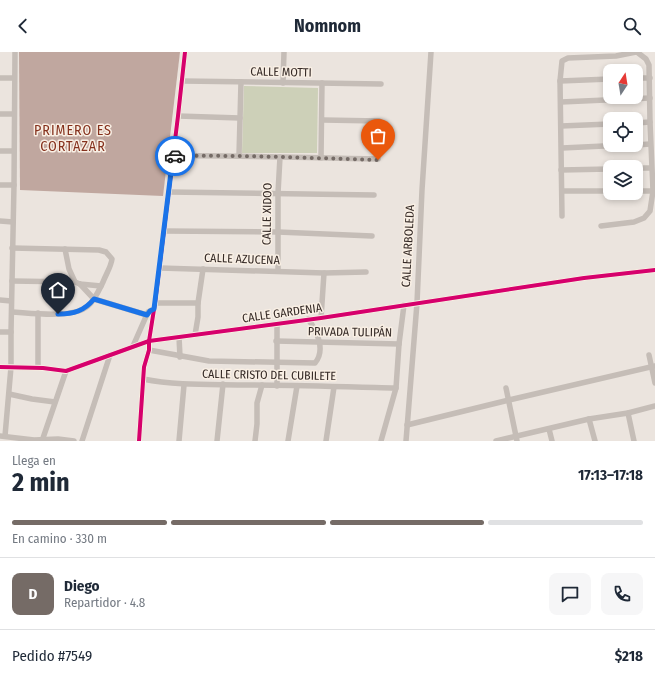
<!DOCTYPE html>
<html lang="es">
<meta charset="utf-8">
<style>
:root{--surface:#fff;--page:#f6f6f7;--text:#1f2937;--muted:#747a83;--line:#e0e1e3;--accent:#756b66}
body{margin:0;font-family:"Fira Sans Condensed",sans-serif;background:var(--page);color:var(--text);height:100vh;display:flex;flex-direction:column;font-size:15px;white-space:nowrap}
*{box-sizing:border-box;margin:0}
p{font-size:13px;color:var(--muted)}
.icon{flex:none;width:22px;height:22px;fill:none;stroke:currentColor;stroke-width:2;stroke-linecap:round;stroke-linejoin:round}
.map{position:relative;height:389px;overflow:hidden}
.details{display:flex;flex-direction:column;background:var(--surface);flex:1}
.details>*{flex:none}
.needle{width:26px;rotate:12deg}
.tools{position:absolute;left:603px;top:12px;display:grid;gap:8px}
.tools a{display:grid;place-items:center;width:40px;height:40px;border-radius:8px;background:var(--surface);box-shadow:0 2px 6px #0003;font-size:20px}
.pin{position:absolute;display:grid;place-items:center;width:34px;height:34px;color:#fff;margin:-41px -17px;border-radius:50% 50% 50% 0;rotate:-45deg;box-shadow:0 0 4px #0007}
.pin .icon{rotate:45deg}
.courier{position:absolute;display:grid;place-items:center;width:40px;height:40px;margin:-20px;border:3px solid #1a73e8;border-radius:50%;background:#fff;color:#222;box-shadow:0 1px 5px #0007}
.head em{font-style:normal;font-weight:700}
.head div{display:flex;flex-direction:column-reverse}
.head{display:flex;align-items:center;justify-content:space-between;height:68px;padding:0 12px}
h1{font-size:26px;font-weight:700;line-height:30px}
.bar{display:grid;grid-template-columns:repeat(4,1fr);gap:6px 4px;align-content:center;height:48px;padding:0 12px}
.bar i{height:5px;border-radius:3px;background:var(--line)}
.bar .selected{background:var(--accent)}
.bar p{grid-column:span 4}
.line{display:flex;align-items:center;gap:10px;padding:0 12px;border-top:1px solid var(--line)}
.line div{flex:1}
.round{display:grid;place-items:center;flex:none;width:42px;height:42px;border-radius:8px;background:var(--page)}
header{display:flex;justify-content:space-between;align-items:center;height:52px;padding:0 12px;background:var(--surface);font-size:18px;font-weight:700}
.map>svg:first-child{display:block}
.green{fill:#cdd0b8}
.building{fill:#c0a79f}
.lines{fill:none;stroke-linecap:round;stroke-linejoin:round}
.minor{stroke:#c5bdb7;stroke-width:5.5}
.cycleway-casing{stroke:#f9efe4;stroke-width:6}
.cycleway{stroke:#d6006c;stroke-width:4}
.done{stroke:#756b66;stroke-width:4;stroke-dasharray:0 7.2}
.route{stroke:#1a73e8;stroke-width:5}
.labels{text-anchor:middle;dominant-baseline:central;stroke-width:3;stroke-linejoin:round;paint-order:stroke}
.street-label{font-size:12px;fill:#352a26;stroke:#f9efe4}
.quarter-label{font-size:14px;letter-spacing:1px;fill:#85311d;stroke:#f9efe4}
</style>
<header><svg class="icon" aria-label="back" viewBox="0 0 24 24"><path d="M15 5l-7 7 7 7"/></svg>Nomnom<svg class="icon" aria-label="search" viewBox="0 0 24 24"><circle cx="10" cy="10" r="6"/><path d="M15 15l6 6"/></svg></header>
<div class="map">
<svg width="655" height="389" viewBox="0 0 655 389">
<rect width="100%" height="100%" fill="#ebe4de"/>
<!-- green -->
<polygon class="green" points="244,34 318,36 317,101 242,101"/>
<!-- building -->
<polygon class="building" points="19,0 180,0 163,144 20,138"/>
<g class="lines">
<!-- minor -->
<g class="minor">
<polyline points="0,26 14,26"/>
<polyline points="636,26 650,26"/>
<polyline points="182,29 381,32"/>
<polyline points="560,29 610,27"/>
<polyline points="283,31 284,0"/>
<polyline points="561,50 650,46"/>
<polyline points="0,62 14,62"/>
<polyline points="178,64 240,66"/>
<polyline points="323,68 379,69"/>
<polyline points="636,71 650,70"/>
<polyline points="561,74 610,72"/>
<polyline points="636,93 650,92"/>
<polyline points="562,96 625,93"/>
<polyline points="0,99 14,99"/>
<polyline points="239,103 241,30"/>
<path d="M173,104C241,103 309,106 378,107"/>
<polyline points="321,106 322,31"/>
<polyline points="636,116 651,116"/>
<polyline points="561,118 610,117"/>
<polyline points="0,133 14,133"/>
<polyline points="562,139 610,139"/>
<polyline points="636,139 653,139"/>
<polyline points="169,140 374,143"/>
<polyline points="562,164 560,29 562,9 568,6 616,4 636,0"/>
<polyline points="0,169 13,170"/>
<polyline points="601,174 634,170 644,166 650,159 653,139 650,70 649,13 646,7 637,0"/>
<polyline points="164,179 278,180 372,184"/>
<polyline points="65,197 69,217 75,230"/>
<polyline points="160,216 324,221 366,220"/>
<polyline points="278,219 278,141 280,105"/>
<polyline points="12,229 75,230 80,232 101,234"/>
<polyline points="80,232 94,247 147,263"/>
<polyline points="0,248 11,249"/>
<polyline points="155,251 198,251"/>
<path d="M12,260C31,261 73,267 88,254C95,248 99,238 103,230C106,222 111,215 112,207L106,200L99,198L12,196"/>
<polyline points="321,266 324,221"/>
<polyline points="277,272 277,334"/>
<polyline points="0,280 11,280"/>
<polyline points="195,283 198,265 198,251 203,217"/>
<polyline points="179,285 180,305"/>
<polyline points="276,289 399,292"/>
<polyline points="133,294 148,260 154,257"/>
<path d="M149,298L209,309L315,311C326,298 317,279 308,267"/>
<polyline points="649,303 655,331"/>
<polyline points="0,315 43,316 66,319 149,289 321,266 584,226 655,218"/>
<polyline points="38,316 38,261"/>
<path d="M143,327C178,334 213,332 249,333C298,333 347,335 396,336"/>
<polyline points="506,336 517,389"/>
<polyline points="9,342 32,347 55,350"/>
<polyline points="628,361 634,389"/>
<polyline points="589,367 595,389"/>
<polyline points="407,373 509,348 655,314"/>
<polyline points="549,377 552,389"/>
<polyline points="0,384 34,388 58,387 74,389"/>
<polyline points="5,384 11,315 11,280 14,133 15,0"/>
<polyline points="42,389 66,319"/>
<polyline points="82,389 110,303"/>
<polyline points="139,389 144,315 149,298 149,289 155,251 178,64 185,0"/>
<polyline points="179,389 184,333"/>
<polyline points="217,389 223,332"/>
<polyline points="255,389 257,372 257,351 262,333"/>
<polyline points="288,389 297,334"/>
<polyline points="326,389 334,335"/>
<polyline points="381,389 396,336 399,292 404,253"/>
<polyline points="406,389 417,251 422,138 431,0"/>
<polyline points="496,389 589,367 628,361 655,354"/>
</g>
<defs>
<g id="cycleway">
<polyline points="0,315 43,316 66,319 149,289 321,266 584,226 655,218"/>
<polyline points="139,389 144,315 149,298 149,289 155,251 178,64 185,0"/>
</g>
</defs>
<!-- cycleway casing -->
<use href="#cycleway" class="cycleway-casing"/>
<!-- cycleway -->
<use href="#cycleway" class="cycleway"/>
</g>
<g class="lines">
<!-- done -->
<path class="done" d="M175,104C242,103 310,106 378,108"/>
<!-- route -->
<path class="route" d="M58,262C74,262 84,259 94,247L147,263L150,259L154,257L173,104H175"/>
</g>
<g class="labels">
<!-- street labels -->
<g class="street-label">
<text transform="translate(281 20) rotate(1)">CALLE MOTTI</text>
<text transform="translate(267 162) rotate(-89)">CALLE XIDOO</text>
<text transform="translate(408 194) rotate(-87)">CALLE ARBOLEDA</text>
<text transform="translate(242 207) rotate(2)">CALLE AZUCENA</text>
<text transform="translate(282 261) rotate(-8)">CALLE GARDENIA</text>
<text transform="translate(350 280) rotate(1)">PRIVADA TULIPÁN</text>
<text transform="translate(269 323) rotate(1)">CALLE CRISTO DEL CUBILETE</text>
</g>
<!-- quarter labels -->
<g class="quarter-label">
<text x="73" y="78">PRIMERO ES<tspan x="73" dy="16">CORTAZAR</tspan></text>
</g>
</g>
</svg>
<div class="tools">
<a><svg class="needle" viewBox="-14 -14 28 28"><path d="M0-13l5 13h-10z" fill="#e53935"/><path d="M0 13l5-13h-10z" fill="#747a83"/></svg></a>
<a><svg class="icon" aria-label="locate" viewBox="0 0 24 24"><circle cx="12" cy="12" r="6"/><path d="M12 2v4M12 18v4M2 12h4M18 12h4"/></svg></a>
<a><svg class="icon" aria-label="layers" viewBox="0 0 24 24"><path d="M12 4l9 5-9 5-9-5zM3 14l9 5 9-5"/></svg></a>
</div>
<div class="pin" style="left:378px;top:108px;background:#ea580c"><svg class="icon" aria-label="bag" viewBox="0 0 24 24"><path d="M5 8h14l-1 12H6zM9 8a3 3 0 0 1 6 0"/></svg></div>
<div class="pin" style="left:58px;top:262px;background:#1f2937"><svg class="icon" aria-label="home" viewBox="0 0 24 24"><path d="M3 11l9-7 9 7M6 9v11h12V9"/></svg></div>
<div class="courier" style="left:175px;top:104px"><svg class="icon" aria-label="car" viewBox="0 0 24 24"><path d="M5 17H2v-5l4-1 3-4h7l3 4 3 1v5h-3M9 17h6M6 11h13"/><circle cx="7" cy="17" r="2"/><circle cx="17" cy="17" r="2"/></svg></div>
</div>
<section class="details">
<div class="head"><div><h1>2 min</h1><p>Llega en</p></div><em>17:13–17:18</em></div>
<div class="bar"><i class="selected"></i><i class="selected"></i><i class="selected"></i><i></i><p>En camino · 330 m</p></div>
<div class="line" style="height:72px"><b class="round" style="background:var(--accent);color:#fff">D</b><div><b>Diego</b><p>Repartidor · 4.8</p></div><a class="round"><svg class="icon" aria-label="chat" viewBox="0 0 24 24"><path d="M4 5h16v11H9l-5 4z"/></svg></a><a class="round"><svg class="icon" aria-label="phone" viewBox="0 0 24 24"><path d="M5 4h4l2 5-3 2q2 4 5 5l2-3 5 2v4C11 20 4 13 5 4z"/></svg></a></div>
<div class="line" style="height:52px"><div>Pedido #7549</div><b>$218</b></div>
</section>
